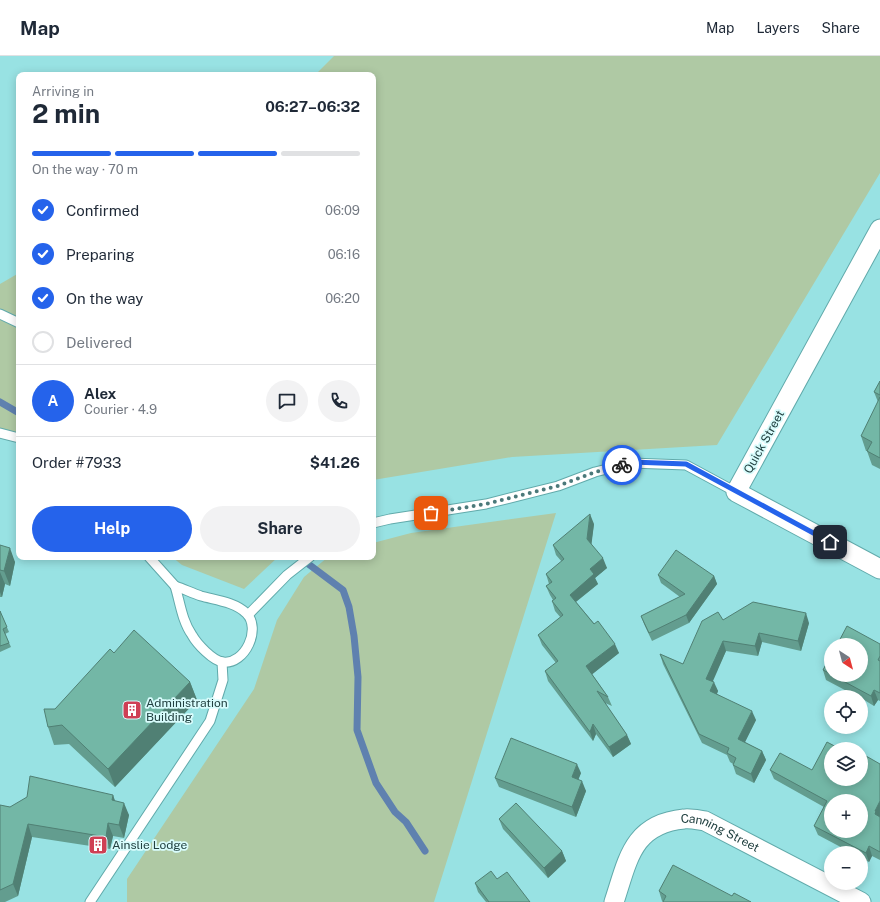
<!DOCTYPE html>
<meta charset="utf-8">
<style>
:root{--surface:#fff;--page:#f2f2f3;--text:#1f2937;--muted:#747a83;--line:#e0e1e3;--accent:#2563eb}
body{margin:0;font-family:"Public Sans",sans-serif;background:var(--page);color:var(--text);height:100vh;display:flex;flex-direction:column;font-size:15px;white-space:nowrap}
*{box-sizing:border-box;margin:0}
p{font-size:13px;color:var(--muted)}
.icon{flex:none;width:22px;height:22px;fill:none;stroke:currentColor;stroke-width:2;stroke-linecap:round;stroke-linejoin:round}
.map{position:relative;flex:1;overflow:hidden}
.drawer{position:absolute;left:16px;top:16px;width:360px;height:488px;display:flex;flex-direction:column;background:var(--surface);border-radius:8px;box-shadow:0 2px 10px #0003}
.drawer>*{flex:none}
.needle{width:26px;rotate:144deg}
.tools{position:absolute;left:824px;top:582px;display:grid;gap:8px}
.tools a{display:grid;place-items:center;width:44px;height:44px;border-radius:50%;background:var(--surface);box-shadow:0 2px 10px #0003;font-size:20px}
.pin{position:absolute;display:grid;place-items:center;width:34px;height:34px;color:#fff;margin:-17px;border-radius:8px;box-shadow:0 2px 6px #0006}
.courier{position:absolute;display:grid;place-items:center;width:40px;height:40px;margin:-20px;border:3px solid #2563eb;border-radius:50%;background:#fff;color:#222;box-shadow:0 1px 5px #0007}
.headline em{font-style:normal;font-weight:700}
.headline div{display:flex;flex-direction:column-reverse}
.headline{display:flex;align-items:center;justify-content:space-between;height:68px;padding:0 16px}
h1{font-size:26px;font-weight:700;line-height:30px}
.bar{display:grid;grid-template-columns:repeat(4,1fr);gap:6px 4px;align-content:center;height:48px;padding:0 16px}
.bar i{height:5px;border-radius:3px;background:var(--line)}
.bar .on{background:var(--accent)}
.bar p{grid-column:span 4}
.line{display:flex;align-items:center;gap:10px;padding:0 16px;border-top:1px solid var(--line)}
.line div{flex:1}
.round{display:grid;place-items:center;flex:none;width:42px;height:42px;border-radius:21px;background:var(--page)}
ol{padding:0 16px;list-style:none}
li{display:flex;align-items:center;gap:12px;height:44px}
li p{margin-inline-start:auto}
li .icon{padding:4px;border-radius:50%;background:var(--accent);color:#fff;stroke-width:4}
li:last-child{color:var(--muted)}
li i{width:22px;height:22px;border:2px solid var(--line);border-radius:50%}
.button{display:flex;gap:8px;margin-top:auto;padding:8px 16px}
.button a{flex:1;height:46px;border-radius:24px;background:var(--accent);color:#fff;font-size:16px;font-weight:700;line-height:46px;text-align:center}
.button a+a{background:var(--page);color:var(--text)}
header{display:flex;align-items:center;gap:24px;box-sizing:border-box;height:56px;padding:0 20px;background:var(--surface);border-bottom:1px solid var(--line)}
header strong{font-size:19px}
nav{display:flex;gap:22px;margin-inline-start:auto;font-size:14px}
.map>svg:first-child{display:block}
.green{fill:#afc9a4}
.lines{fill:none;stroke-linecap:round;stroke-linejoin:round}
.stream{stroke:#5f81af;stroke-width:7}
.lane-casing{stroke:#61aaab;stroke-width:11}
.street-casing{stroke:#61aaab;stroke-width:21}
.lane{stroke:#fff;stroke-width:9}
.street{stroke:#fff;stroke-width:19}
.wall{fill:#639d8f}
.shaded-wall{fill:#508074}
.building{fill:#73b7a6;stroke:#508074;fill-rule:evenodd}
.done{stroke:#4b797a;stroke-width:4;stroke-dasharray:0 7.2}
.route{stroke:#2563eb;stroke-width:5}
.labels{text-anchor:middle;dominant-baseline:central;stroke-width:3.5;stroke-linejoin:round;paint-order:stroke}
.street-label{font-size:12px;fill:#224141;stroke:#d8fcfc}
.poi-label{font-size:12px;fill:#224141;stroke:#d8fcfc;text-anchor:start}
</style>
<header>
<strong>Map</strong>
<nav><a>Map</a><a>Layers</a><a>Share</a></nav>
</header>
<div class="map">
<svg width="880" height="846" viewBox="0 0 880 846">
<rect width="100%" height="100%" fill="#98e2e3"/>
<!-- green -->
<g class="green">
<polygon points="334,0 880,0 880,117 717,389 512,401 373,424 373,19 315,19"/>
<polygon points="19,217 19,386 0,376 0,228"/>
<polygon points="556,457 434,846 127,846 127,823 254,633 277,564 304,521 328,501 373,501 373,487 411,477"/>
<polygon points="172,501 278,501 244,533 182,509"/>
</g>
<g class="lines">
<!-- stream -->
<g class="stream">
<polyline points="0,346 19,357"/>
<polyline points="299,501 343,534 349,551 354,580 358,621 357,674 376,727 395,756 406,766 425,795"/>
</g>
<defs>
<g id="lane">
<polyline points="0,258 19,267"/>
<polyline points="0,377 19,382"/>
<polyline points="373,467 390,463 486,448 558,430 595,416 631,407 686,409 736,436"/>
<polyline points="149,501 175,530"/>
<path d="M175,530C184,533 192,537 201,540C215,544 235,546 246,557C262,572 245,609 223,606C213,605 197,588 192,579C182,565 180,546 175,530Z"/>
<polyline points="248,559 287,519 310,501"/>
<polyline points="90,846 210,665 223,624 222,606"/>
</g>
<g id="street">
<polyline points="880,173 736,436 880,513"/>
<path id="s1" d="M614,846C628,804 632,768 684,763C690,762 698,764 705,765L861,846"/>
</g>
</defs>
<!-- lane casing -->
<use href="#lane" class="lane-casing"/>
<!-- street casing -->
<use href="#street" class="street-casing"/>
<!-- lane -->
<use href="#lane" class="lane"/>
<!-- street -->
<use href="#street" class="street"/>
</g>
<!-- wall -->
<g class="wall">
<polygon points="880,325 880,413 872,409 867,395 866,395 861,380 878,346 874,336"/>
<polygon points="594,468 591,488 607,512 595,522 598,528 576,546 619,597 592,618 608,641 612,650 605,647 627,679 631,688 613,701 596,678 593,685 548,625 545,615 556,607 542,589 538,579 561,562 555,555 552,545 553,544 550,539 546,530 549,528 546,518 562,506 556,499 553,489"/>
<polygon points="0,489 15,506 10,530 5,528 2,541 0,541"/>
<polygon points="658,519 714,520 717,528 689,567 652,585 644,568 641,560 680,541 661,527"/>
<polygon points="0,555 9,576 5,578 11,591 0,596"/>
<polygon points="723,564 809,567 801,595 762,586 758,600 726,595 712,625 718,635 717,638 756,664 745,686 762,695 766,704 754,727 736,718 733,709 733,708 730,706 727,699 702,687 663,608 660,598 683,608"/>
<polygon points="880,588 880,645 878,644 874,650 861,642 861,641 858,641 826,624 823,614 831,599 831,619 861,619"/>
<polygon points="114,597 190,626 197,644 115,731 69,688 54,689 48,671 55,653"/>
<polygon points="864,705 880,708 880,804 872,800 869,806 861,802 861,797 852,797 818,779 814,770 824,751 774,723 770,714 812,714"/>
<polygon points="581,717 578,723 586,735 576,761 499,731 495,722"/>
<polygon points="113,739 115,745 129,759 124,782 113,780 110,793 32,781 18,840 5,846 0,846 0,749 10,751"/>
<polygon points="499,763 562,795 566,805 548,822 503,773"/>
<polygon points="497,823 530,846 486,846 478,836 475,827"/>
<polygon points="659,835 732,840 663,846 662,845"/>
</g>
<!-- shaded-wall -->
<g class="shaded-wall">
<polygon points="590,458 594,468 591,492 587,483"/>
<polygon points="10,492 15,506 10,530 4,515"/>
<polygon points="603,502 607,512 595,522 598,528 573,548 570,539 590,513"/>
<polygon points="0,516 5,528 2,541 0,536"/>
<polygon points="714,520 717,528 689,567 686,559"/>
<polygon points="806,557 809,567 801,595 798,585"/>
<polygon points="759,577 762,586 758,600 755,590"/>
<polygon points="723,585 726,595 710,632 706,623"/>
<polygon points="615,588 619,597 590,620 586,610"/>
<polygon points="190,626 197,644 115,731 108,713"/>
<polygon points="714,626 718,635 714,644 710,635"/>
<polygon points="874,634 878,644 874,650 871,640"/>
<polygon points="752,655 756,664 742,692 738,683"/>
<polygon points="593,668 596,678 593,685 590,676"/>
<polygon points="627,679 631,688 613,701 609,691"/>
<polygon points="762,695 766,704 754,727 751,718"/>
<polygon points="577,708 581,717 576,730 572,721"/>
<polygon points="582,725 586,735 576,761 572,751"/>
<polygon points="113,739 117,751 112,744"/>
<polygon points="880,745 880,761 875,758 875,755"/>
<polygon points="124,747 129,759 124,782 119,769"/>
<polygon points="108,767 113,780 110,793 106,781"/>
<polygon points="28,768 32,781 18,840 13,828"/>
<polygon points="869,790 872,800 869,806 866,797"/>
<polygon points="562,795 566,805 548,822 544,812"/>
</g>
<!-- building -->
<g class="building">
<polygon points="880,325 880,339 874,336"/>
<polygon points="880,341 880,402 867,395 872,386 861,380"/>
<polygon points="590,458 587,483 603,502 590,513 594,518 570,539 594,568 598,565 615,588 586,610 608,641 597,635 627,679 609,691 593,668 590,676 545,615 558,605 538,579 563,559 552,545 556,542 546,530 552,526 546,518 564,503 553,489"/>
<polygon points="0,489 10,492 4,515 0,514"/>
<polygon points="676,494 714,520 686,559 649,577 641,560 685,538 658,519"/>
<polygon points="753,546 806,557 798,585 759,577 755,590 723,585 706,623 714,626 710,635 752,655 738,683 762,695 751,718 733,709 736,702 727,697 729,692 699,678 660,598 683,608 702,565 718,556 723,564"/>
<polygon points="0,555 7,571 3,573 9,587 0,590"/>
<polygon points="847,570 880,588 880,600 878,604 880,605 880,637 874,634 871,640 832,619 861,619 861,589 837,589"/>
<polygon points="134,574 190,626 108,713 62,669 48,671 44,653 55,653 110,593 114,597"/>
<polygon points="831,599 831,618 823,614"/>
<polygon points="511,682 577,708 572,721 582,725 572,751 495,722"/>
<path d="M827,686L840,693H831V723H861V704L864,705L866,700L880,708V745L875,755H876L875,758L880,761V796L869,790L866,797L814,770L827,745L770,714L780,697L812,714ZM831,745H861V775H831Z"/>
<polygon points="30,720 113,739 112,744 124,747 119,769 108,767 106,781 28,768 13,828 0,834 0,749 10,751 27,741"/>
<polygon points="516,747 562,795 544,812 499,763"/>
<polygon points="673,809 732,840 734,837 751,846 663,846 666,840 659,835"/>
<polygon points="491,815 497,823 507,816 530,846 489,846 475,827"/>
</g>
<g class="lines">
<!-- done -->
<polyline class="done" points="431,457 486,448 558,430 595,416 622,409"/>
<!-- route -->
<polyline class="route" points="622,409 632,406 686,408 830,486"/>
</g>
<!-- icons -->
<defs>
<symbol id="building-square" viewBox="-11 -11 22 22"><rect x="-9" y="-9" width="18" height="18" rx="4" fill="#cf3f54" stroke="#d8fcfc"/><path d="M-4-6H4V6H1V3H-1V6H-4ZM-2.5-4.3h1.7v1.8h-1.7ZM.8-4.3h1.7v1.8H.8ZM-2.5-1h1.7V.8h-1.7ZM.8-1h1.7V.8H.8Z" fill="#fff"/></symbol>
</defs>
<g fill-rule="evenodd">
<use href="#building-square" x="121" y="643" width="22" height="22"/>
<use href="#building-square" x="87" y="778" width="22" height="22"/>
</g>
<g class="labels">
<!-- street labels -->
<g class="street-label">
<text transform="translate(764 386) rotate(-61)">Quick Street</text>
<text stroke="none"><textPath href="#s1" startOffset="157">Canning Street</textPath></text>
</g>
<!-- poi labels -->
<g class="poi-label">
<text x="146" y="647">Administration<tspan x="146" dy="14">Building</tspan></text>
<text x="112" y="789">Ainslie Lodge</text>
</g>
</g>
</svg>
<div class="tools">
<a><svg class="needle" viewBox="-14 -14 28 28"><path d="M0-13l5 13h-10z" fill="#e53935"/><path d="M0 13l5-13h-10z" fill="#747a83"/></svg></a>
<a><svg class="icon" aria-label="locate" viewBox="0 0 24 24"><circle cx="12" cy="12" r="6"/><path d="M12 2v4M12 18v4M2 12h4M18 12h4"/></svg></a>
<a><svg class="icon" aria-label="layers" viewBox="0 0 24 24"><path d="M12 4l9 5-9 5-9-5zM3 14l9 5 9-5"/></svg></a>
<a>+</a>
<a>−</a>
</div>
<div class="pin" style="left:431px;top:457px;background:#ea580c"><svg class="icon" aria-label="bag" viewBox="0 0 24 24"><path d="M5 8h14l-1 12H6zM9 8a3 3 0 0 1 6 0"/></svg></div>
<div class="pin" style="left:830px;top:486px;background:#1f2937"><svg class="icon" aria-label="home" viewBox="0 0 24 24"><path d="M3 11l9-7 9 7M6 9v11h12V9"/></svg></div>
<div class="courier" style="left:622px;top:409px"><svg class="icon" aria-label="bike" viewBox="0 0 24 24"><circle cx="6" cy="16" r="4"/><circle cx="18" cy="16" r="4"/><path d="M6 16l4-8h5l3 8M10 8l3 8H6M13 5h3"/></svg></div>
<section class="drawer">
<div class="headline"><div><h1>2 min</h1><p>Arriving in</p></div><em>06:27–06:32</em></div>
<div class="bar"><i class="on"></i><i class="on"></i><i class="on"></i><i></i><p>On the way · 70 m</p></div>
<ol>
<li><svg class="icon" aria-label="check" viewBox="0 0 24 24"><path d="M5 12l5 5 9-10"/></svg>Confirmed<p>06:09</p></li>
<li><svg class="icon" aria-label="check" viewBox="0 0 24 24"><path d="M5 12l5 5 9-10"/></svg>Preparing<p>06:16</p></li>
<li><svg class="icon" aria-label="check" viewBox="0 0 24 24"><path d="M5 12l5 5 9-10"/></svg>On the way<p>06:20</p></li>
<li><i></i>Delivered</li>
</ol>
<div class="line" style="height:72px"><b class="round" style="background:var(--accent);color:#fff">A</b><div><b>Alex</b><p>Courier · 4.9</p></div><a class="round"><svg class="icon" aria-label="chat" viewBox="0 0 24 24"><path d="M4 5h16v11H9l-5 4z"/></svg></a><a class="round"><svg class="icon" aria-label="phone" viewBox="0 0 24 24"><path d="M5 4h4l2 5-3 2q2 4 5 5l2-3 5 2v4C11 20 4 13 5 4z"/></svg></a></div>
<div class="line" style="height:52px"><div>Order #7933</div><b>$41.26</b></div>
<div class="button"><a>Help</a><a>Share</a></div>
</section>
</div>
